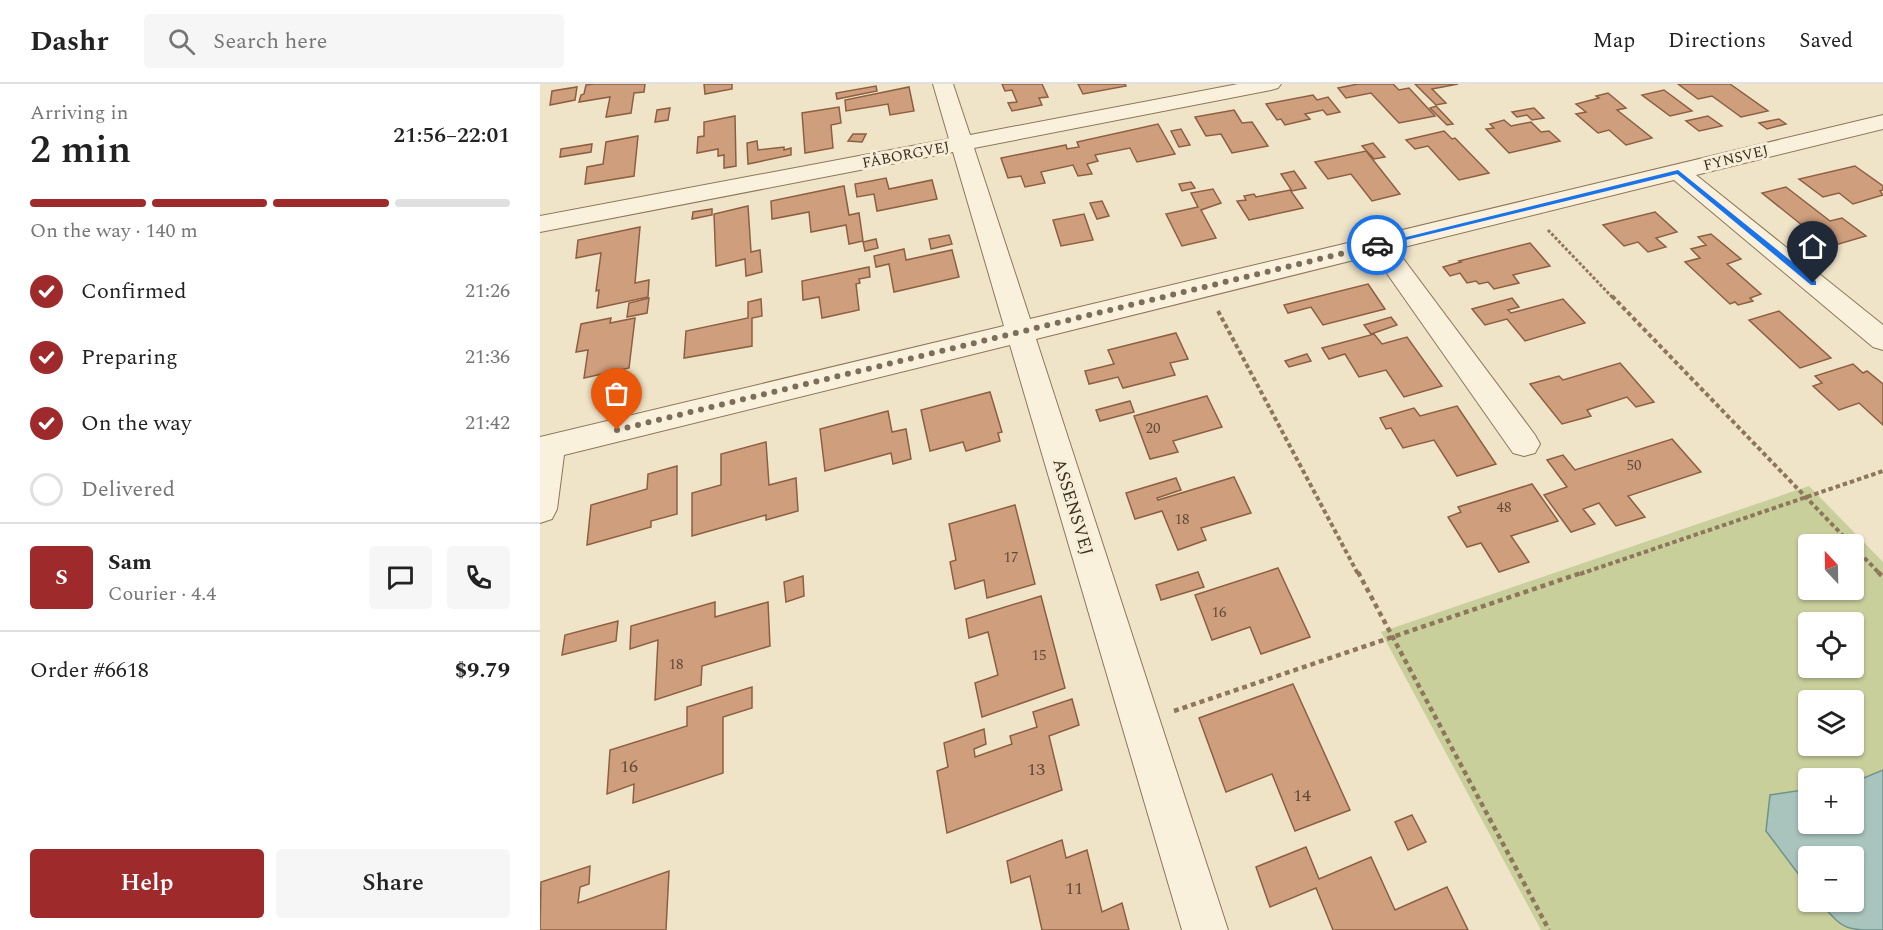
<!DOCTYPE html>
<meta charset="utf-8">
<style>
:root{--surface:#fff;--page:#f6f6f6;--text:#222;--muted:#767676;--line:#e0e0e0;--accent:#9e2a2b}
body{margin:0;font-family:Spectral,serif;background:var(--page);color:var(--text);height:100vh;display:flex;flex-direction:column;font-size:22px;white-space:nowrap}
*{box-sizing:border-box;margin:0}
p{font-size:20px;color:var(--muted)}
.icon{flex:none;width:33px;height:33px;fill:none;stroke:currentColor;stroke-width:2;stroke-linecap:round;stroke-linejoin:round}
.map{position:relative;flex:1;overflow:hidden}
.side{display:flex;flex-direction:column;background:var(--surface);width:540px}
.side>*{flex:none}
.needle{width:39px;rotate:338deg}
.fabs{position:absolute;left:1258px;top:450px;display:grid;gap:12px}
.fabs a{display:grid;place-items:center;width:66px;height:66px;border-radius:6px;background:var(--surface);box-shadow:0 2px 4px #0004;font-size:30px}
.pin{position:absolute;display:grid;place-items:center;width:51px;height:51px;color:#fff;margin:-62px -26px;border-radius:50% 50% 50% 0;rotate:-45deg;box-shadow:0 0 6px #0007}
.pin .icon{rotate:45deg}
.courier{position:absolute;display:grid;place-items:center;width:60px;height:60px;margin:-30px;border:4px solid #1a73e8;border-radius:50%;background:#fff;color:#222;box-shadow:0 2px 8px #0007}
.headline em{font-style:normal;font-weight:600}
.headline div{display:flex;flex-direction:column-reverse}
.headline{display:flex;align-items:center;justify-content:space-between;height:102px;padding:0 30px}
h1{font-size:39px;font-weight:600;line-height:45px}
.bar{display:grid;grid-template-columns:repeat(4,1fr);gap:9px 6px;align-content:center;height:72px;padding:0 30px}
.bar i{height:8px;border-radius:4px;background:var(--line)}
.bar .selected{background:var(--accent)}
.bar p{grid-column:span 4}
.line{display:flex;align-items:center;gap:15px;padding:0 30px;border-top:2px solid var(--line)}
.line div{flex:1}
.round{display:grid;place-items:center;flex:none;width:63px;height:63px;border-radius:6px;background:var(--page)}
ol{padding:0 30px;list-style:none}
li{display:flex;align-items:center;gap:18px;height:66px}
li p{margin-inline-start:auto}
li .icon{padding:6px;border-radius:50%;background:var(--accent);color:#fff;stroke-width:4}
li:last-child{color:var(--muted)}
li i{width:33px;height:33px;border:3px solid var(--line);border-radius:50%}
.cta{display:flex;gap:12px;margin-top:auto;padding:12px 30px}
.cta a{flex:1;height:69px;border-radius:6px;background:var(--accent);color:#fff;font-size:24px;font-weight:600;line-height:69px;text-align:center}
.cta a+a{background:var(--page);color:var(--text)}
header{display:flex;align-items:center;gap:36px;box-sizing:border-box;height:84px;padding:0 30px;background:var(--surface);border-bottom:2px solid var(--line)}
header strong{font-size:28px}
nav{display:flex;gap:33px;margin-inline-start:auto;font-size:21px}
.search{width:420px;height:54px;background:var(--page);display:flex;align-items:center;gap:15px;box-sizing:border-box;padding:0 21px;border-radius:6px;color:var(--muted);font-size:22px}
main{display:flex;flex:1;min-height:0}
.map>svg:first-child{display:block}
.green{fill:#c9cf9b;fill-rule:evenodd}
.water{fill:#a9c4bc;stroke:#6f938a;stroke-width:1.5}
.building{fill:#cf9f7d;stroke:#8d5f41;stroke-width:1.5}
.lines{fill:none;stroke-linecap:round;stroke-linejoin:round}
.minor-casing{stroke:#8d765c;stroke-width:2}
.path-far2{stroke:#8d765c;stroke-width:3;stroke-dasharray:3 2;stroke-linecap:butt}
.path-far1{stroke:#8d765c;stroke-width:4;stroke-dasharray:4.5 3;stroke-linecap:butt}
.path{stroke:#8d765c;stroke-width:4.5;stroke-dasharray:5 4;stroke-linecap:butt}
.minor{fill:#faf1dc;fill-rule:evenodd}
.route{fill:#1a73e8}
.done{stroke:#7c6e5b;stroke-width:6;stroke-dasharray:0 10.8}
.labels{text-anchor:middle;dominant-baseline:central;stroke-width:6;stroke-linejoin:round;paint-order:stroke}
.far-street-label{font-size:15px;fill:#3d2e20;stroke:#f7eed8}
.number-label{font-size:15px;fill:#624a37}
.street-label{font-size:18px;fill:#3d2e20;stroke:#f7eed8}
.near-number-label{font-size:18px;fill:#624a37}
</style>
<header>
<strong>Dashr</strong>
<div class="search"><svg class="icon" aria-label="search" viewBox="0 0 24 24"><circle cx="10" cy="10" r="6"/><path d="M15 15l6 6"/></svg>Search here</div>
<nav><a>Map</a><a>Directions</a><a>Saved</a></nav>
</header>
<main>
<section class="side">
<div class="headline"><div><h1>2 min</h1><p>Arriving in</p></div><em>21:56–22:01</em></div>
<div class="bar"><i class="selected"></i><i class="selected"></i><i class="selected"></i><i></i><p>On the way · 140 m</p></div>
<ol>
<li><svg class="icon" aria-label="check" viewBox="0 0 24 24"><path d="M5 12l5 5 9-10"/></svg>Confirmed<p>21:26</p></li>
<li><svg class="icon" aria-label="check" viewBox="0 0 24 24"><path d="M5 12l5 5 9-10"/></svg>Preparing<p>21:36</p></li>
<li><svg class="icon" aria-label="check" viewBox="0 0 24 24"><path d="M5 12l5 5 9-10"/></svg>On the way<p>21:42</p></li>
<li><i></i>Delivered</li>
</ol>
<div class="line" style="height:108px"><b class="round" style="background:var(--accent);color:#fff">S</b><div><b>Sam</b><p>Courier · 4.4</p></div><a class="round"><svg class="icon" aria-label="chat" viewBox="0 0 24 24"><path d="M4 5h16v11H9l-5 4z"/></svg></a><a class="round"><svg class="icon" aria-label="phone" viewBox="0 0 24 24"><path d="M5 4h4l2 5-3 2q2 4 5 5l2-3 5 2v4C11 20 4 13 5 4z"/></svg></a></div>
<div class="line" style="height:78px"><div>Order #6618</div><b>$9.79</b></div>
<div class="cta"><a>Help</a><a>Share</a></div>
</section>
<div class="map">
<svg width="1343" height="846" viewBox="0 0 1343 846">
<rect width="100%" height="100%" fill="#f0e4c8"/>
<!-- green -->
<path class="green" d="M1269,402L1343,478V846H1001L841,548ZM1269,460H1314V506H1269ZM1269,538H1314V584H1269ZM1269,616H1314V662H1269ZM1269,694H1314V740H1269ZM1269,772H1314V818H1269Z"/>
<!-- water -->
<path class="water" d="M1343,686V846C1302,846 1305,846 1279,818H1314V772H1269V804L1226,747L1230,711L1269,705V740H1314V698Z"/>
<!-- building -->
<g class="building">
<polygon points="54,0 105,0 104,8 94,9 91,29 66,33 70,13 39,18 41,11 44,10 46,1"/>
<polygon points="164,0 192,0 192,5 165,10"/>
<polygon points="462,0 502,0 508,13 499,14 502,21 472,27 468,19 477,18 472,6 465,7"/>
<polygon points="538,0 585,0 586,2 543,10"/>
<polygon points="818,0 853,0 859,6 869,4 895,32 859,39 831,9 806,14 798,4"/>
<polygon points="875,0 918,0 892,5 906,19 896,21"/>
<polygon points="1138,0 1190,0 1228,27 1201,33 1172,12 1158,15"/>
<polygon points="336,2 337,7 297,15 296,9"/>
<polygon points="37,3 35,16 10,21 12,7"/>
<polygon points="369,3 374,27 350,31 348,20 306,27 305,16"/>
<polygon points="1124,6 1152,27 1130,32 1102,11"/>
<polygon points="1068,9 1086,24 1077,26 1112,54 1086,61 1069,46 1058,49 1036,30 1046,28 1036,20 1059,14 1056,12"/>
<polygon points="773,11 777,16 788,13 800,28 787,31 783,26 765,30 770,35 745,41 741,35 737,36 726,20"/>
<polygon points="896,22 913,40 907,41 890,24"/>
<polygon points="299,23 301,39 291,41 293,64 265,69 262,29"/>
<polygon points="130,24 128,36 115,38 117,26"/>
<polygon points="994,24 1004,34 992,36 987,31 977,33 972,28"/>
<polygon points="694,26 702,39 712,38 728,62 692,69 681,50 666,52 655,33"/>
<polygon points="195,32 196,82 184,84 184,71 178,72 178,65 157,69 158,53 164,52 164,38"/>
<polygon points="1168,32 1182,42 1159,47 1146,37"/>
<polygon points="1239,35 1246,40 1227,45 1219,39"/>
<polygon points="964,36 971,42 991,38 1001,48 1009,47 1020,57 969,69 946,45 954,44 950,40"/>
<polygon points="618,40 635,70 597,78 590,64 555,71 558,77 547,80 552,90 538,92 533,81 501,88 505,99 485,103 481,92 468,94 461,74 526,61 527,65 539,63 537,58"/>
<polygon points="641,45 650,61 639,63 631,47"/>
<polygon points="904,47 912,55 915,54 949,89 919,96 888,62 875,65 866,56"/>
<polygon points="313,50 326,50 322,58 308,57"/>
<polygon points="98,52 94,92 45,100 47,83 63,80 66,58"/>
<polygon points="217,57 218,66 244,63 244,66 251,64 251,71 208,80 207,59"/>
<polygon points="833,59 845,73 834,75 822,62"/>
<polygon points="52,60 51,68 20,73 21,65"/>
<polygon points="826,67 860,110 832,117 811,90 788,95 775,78"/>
<polygon points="1315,82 1343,102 1343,106 1340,107 1343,111 1313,120 1299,109 1283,113 1259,95"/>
<polygon points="754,87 766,104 752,107 741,90"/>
<polygon points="346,94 349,105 392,96 397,115 337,127 334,110 317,113 315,100"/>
<polygon points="651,98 655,104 642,107 639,100"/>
<polygon points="304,102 309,131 319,129 323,157 309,160 306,141 271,148 269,128 232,135 231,117"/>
<polygon points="1246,103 1290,137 1302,134 1326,152 1292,162 1278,154 1222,109"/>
<polygon points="673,105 681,119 661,126 676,154 642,162 626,130 658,123 651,109"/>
<polygon points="750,106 763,124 709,136 697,117 706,116 704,112 714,110 716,113"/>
<polygon points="562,117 569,132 557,135 550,119"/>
<polygon points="208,122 211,168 220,166 222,188 206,192 205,175 176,182 174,130"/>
<polygon points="172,125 172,131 152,135 153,128"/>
<polygon points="1115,128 1137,148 1116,154 1126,163 1108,168 1098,158 1084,162 1063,141"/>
<polygon points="544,130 553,156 521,162 513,136"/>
<polygon points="100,143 95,199 109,196 108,213 57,224 59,206 56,207 61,169 36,174 38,156"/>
<polygon points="1171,150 1201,175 1187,180 1221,210 1210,214 1213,217 1198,221 1195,218 1190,220 1145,178 1160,174 1151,165 1166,161 1158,153"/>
<polygon points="409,151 412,160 391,165 389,155"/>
<polygon points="336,155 338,164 325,167 323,158"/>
<polygon points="990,159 1010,182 973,191 979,199 954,205 948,198 939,200 936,197 927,199 920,189 910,192 903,183 921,178 919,177"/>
<polygon points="364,165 366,176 412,166 419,193 354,208 349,180 336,183 334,172"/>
<polygon points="329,183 330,193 319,195 320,199 316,200 319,226 282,234 279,213 263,216 262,197"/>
<polygon points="828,200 845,225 783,241 771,223 748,229 744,221"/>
<polygon points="109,214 107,229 87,233 89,219"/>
<polygon points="972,214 979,223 968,226 971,229 1023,215 1045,239 985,257 967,235 945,241 932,225"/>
<polygon points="221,215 222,232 212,234 212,262 144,274 146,247 208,234 208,218"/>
<polygon points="1239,227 1291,274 1260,284 1209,236"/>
<polygon points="851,233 857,241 831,250 824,241"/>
<polygon points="71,234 70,239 95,234 89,284 44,294 48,266 36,268 41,240"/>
<polygon points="636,249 648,275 630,279 635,291 583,304 578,293 549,300 545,287 574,280 568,266"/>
<polygon points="834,250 842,260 867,253 902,302 864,313 846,286 819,293 805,270 789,275 782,264"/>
<polygon points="767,270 771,277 749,283 745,277"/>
<polygon points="1080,279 1114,318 1096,323 1087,313 1047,326 1051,332 1022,340 990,300 1019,292 1023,296"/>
<polygon points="1313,280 1323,289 1327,287 1343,300 1343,341 1319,319 1299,326 1273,302 1282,299 1275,292"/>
<polygon points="450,308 462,348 458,349 460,357 426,367 423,358 390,367 381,326"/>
<polygon points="667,312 682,343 633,357 638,368 610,375 594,332"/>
<polygon points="590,317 594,328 560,337 556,326"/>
<polygon points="917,322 956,380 917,392 894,356 863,364 851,344 846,345 840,334 874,324 880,332"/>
<polygon points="348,327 352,348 366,345 371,375 353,380 351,369 285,387 280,345"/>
<polygon points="1132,355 1161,388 1088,412 1105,433 1076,442 1059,419 1043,425 1055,440 1031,448 1004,411 1027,403 1007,376 1023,371 1035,386"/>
<polygon points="226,358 229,401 256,394 258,427 226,436 226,431 152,452 152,409 181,401 181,370"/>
<polygon points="137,382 137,430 111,437 111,443 47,461 51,421 107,405 108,390"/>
<polygon points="694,393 711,429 661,444 666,456 638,466 622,427 595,435 586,409 636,394 641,406 617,414 618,416"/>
<polygon points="992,400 1018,437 971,452 989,478 959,488 941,459 927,463 908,433 921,428 918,423"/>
<polygon points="475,421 495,500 447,514 444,496 415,505 410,478 416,476 409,440"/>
<polygon points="738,484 770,553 721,570 710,543 672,556 655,511"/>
<polygon points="658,488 664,503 621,516 616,501"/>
<polygon points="263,492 264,512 246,518 244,498"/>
<polygon points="501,512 525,604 442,633 435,599 458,591 448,548 429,554 426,535"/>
<polygon points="175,518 175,533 228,518 230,562 162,582 161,601 115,616 118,556 90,565 91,542"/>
<polygon points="78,537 76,557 22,571 25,551"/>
<polygon points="753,600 810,726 755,747 732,690 686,708 659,634"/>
<polygon points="212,603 212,624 183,633 183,689 93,719 94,700 67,710 70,666 147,642 147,623"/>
<polygon points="532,615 539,641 509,652 522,706 407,749 397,687 408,683 404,659 444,645 446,660 434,665 435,673 472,660 470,652 497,643 493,628"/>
<polygon points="872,731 886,758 868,766 855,738"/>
<polygon points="522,756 526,774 547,766 562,828 582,819 589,846 502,846 490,792 471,799 467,777"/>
<polygon points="766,763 779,795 831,773 855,826 907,803 928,846 793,846 776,804 730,823 716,783"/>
<polygon points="50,782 49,800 40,803 38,819 129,787 126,846 0,846 1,798"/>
</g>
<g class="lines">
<defs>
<polygon id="minor" points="393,0 413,0 430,51 698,0 741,0 738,4 731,6 434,64 490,235 1343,31 1343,45 1156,91 1343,241 1343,266 1333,263 1134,96 856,165 995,351 1000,360 995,369 984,372 973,369 834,171 496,255 688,846 642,846 470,261 24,371 17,425 12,435 0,439 0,353 464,242 413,68 0,148 0,132 409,55"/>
</defs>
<!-- minor casing -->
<use href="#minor" class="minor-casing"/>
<!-- path-far2 -->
<polyline class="path-far2" points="1008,146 1073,214"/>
<!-- path-far1 -->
<g class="path-far1">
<polyline points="1072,212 1311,460"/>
<polyline points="678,227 818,490"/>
<polyline points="1314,463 1340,490"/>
<polyline points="1040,490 1343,387"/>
</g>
<!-- path -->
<g class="path">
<polyline points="818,488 1009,846"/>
<polyline points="1338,488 1343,493"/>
<polyline points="634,627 1044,488"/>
</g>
<!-- minor -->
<use href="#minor" class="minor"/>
</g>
<!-- route -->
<polygon class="route" points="1138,86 1276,197 1276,201 1271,201 1137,90 837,163 834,161"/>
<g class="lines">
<!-- done -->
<polyline class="done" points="77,346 837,161"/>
</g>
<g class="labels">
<!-- far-street labels -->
<g class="far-street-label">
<text transform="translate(366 71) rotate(-11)">FÅBORGVEJ</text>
<text transform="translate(1196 74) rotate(-14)">FYNSVEJ</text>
</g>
<!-- number labels -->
<g class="number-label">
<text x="613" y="344">20</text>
<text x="1094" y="381">50</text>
<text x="964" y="423">48</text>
<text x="642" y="435">18</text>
<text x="471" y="473">17</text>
<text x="679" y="528">16</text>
<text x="499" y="571">15</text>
<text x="136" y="580">18</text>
</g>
<!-- street labels -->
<g class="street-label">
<text transform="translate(533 423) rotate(73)">ASSENSVEJ</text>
</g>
<!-- near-number labels -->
<g class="near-number-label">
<text x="89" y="682">16</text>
<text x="496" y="685">13</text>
<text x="762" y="711">14</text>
<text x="534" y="804">11</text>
</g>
</g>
</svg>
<div class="fabs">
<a><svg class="needle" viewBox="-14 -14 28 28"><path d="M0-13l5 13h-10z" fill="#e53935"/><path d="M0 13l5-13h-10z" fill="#767676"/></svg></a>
<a><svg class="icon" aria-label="locate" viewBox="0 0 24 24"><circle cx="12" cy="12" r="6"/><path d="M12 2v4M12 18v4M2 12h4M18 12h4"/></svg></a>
<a><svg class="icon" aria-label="layers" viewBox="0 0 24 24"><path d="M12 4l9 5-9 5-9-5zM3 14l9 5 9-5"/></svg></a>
<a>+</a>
<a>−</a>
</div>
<div class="pin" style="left:77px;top:346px;background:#ea580c"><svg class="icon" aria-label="bag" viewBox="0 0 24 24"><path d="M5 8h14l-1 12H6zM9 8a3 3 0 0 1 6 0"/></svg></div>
<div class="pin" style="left:1273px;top:199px;background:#1f2937"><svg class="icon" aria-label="home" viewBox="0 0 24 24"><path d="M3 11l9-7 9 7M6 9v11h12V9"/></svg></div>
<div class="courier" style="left:837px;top:161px"><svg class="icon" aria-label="car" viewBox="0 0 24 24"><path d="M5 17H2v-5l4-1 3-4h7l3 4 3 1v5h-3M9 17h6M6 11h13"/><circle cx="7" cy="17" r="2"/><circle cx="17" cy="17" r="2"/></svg></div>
</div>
</main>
